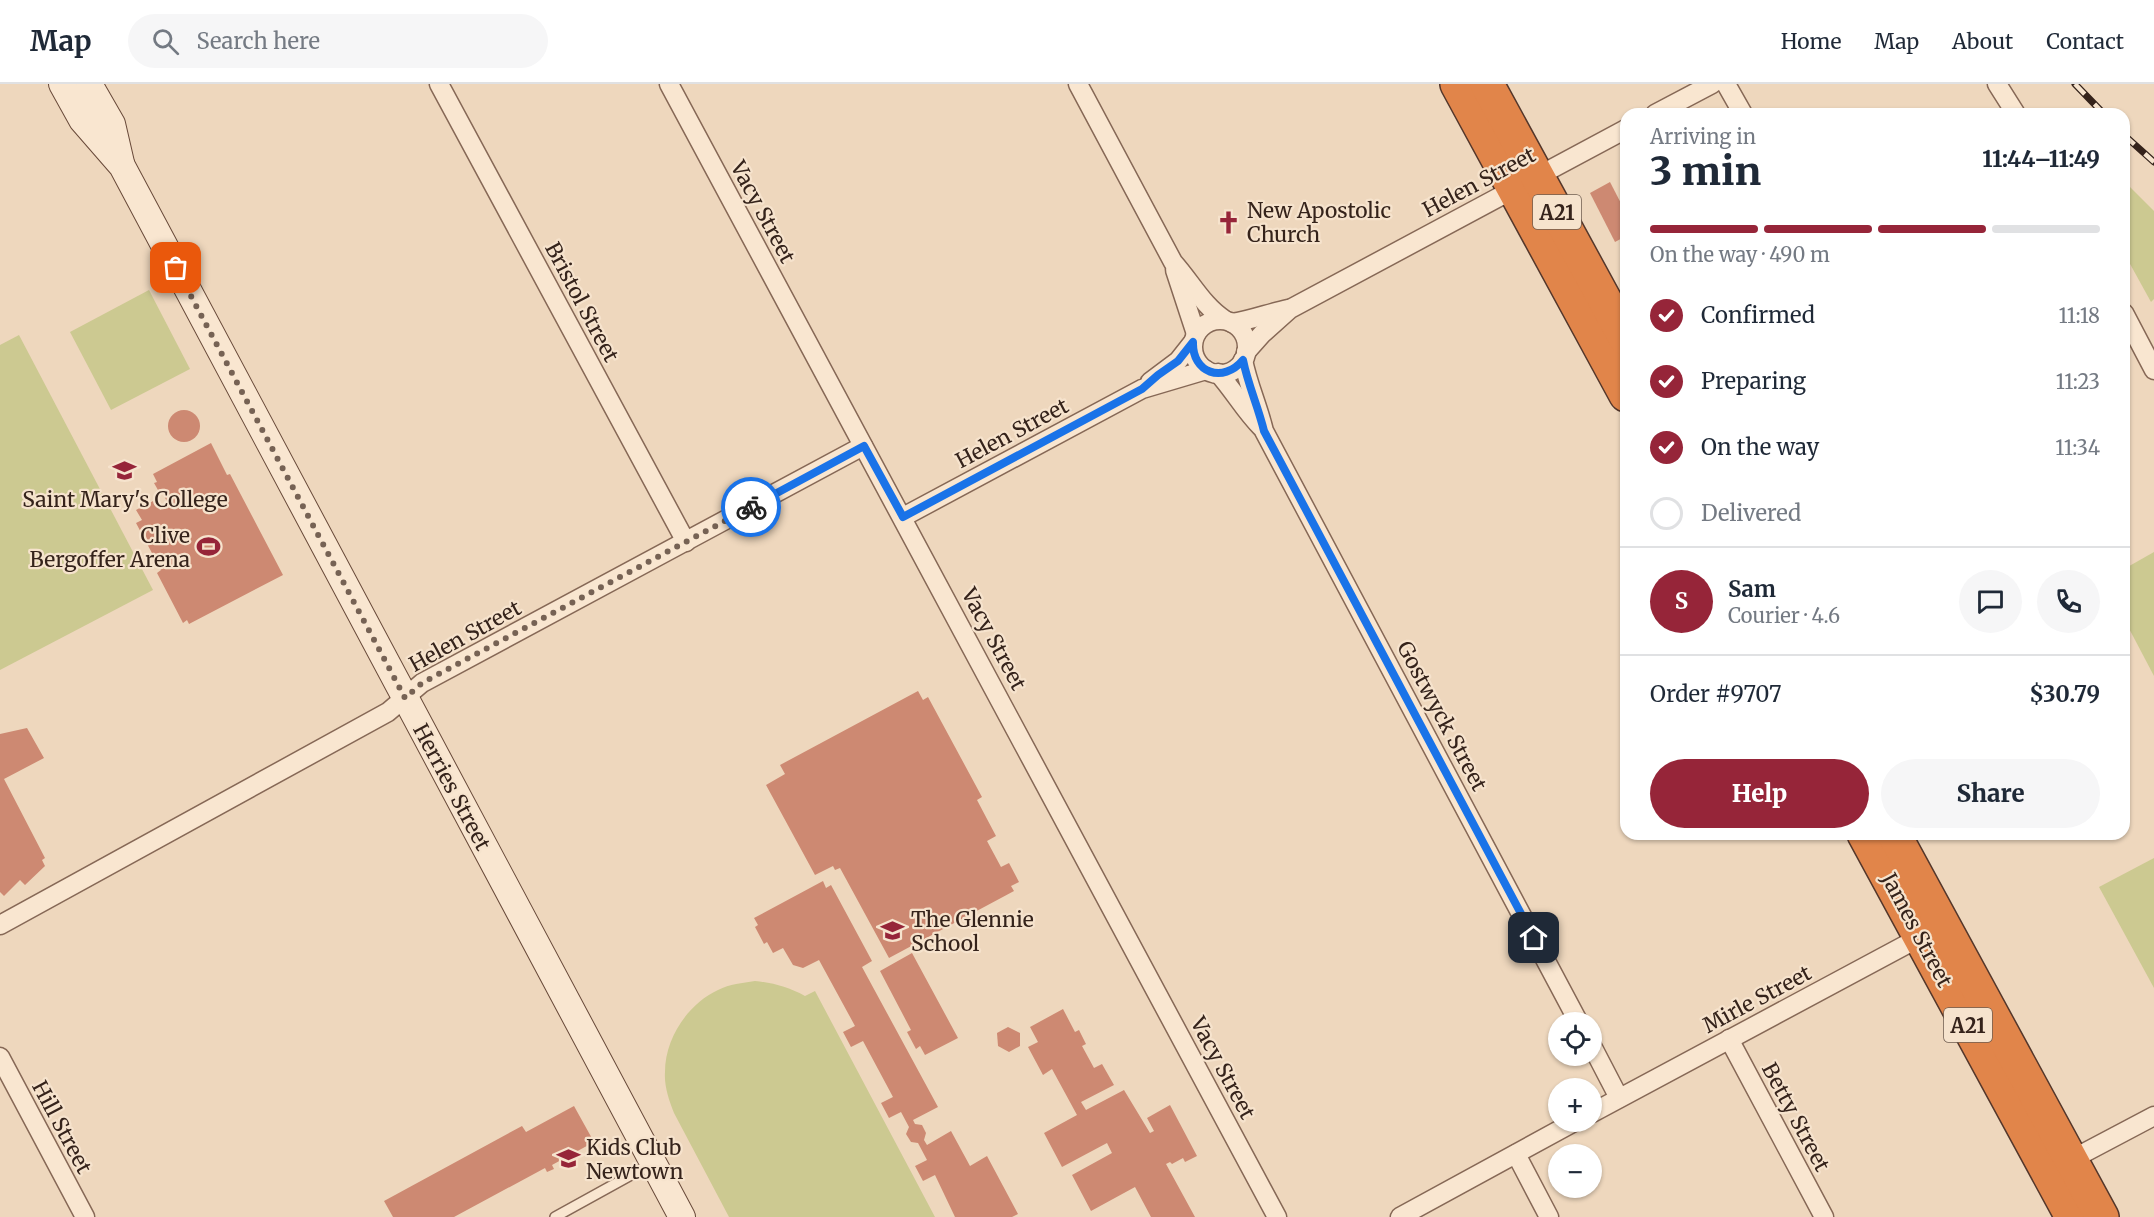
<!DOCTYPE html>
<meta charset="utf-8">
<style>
:root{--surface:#fff;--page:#f6f6f7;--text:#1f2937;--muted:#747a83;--line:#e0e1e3;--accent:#962539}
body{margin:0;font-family:Merriweather,serif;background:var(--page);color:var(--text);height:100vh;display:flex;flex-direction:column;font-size:22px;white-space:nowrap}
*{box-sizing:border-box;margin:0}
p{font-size:20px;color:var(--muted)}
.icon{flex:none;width:33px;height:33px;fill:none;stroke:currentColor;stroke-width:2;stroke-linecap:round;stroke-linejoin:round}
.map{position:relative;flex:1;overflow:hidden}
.drawer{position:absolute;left:1620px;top:24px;width:510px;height:732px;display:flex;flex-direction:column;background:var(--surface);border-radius:18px;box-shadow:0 2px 4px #0004}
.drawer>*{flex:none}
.fabs{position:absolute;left:1548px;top:928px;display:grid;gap:12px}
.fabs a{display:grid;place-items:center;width:54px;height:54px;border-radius:50%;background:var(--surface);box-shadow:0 2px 4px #0004;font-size:30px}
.pin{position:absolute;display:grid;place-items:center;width:51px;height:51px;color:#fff;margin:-26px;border-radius:12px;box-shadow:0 3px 9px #0006}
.courier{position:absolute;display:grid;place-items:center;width:60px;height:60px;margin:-30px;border:4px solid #1a73e8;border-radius:50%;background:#fff;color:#222;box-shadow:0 2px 8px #0007}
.summary em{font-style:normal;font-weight:800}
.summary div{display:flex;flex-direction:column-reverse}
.summary{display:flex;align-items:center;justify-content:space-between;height:102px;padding:0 30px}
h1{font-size:39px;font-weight:800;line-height:45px}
.bar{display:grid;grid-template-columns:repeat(4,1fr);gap:9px 6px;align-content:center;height:72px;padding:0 30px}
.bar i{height:8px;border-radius:4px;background:var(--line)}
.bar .on{background:var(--accent)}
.bar p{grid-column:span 4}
.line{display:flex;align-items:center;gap:15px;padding:0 30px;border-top:2px solid var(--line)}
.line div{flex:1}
.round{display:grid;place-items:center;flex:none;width:63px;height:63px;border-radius:32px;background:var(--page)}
ol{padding:0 30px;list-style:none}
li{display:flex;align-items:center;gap:18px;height:66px}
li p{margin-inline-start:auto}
li .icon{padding:6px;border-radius:50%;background:var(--accent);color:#fff;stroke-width:4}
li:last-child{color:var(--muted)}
li i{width:33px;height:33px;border:3px solid var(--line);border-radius:50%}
.cta{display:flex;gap:12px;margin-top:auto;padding:12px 30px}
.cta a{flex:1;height:69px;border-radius:36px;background:var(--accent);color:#fff;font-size:24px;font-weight:800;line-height:69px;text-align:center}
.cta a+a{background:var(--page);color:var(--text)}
header{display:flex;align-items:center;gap:36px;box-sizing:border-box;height:84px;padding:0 30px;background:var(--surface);border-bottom:2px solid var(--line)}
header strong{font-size:28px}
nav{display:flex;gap:33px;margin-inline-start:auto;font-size:21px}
.search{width:420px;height:54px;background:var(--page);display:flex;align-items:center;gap:15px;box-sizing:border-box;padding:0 21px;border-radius:33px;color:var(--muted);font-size:22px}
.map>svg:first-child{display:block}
.green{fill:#ccc991}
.building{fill:#cd8972}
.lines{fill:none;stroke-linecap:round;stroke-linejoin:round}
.lane-casing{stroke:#866856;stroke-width:12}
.street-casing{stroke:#866856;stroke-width:21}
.secondary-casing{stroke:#684939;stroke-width:28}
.highway-casing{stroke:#54372b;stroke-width:36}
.lane{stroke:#f9e6d0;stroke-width:9}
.street{stroke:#f9e6d0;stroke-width:18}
.secondary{stroke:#f9e6d0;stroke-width:26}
.highway{stroke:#e1854a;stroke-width:33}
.rail-casing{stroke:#35231b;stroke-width:7}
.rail{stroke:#f6e3cd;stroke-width:4.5;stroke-dasharray:14;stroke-linecap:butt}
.done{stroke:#766254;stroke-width:6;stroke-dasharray:0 10.8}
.route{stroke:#1a73e8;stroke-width:8}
.labels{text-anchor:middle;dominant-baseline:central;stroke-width:4.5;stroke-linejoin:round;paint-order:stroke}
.shield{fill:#f6e3cd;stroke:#6f5d50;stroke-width:1.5}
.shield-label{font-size:20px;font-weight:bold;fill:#35231b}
.street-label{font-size:21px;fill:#35231b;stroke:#f6e3cd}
.poi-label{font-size:21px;fill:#35231b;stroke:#f6e3cd;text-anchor:start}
</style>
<header>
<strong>Map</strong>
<div class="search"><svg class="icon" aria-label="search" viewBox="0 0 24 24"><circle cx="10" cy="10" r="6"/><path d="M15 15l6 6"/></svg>Search here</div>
<nav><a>Home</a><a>Map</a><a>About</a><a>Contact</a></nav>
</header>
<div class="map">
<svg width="2154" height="1133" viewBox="0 0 2154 1133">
<rect width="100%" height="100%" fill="#eed7bd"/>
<!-- green -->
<g class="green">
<polygon points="2124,97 2154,127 2154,215 2151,218 2124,169"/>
<polygon points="149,206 190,285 111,326 70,248"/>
<polygon points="19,251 153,506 0,586 0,261"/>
<polygon points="2154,468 2154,592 2124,535 2124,485"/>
<polygon points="2154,774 2154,904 2099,803"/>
<path d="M755,897C774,899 788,903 805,912L815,907L935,1133H729L674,1029C669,1016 664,1002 665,988C665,954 688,920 718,906C730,900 742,899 755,897Z"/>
</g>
<!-- building -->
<g class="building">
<polygon points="1610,98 1626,129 1626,152 1615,158 1590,109"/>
<circle cx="184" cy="342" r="16"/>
<polygon points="211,359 227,391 230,390 283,491 189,540 187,536 183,539 157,489 161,486 136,439 142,436 136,426 155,416 160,426 169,422 161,405 158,406 154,399 157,398 153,390"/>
<polygon points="918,607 923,616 928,613 982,713 977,716 996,752 987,757 1001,783 1009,779 1019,798 1011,802 1014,807 889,874 840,784 835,786 833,782 815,791 766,701 785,690 780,681"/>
<polygon points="27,644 44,674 4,695 45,774 42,776 45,782 25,801 20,796 4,812 0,808 0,650"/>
<polygon points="823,797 826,804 831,801 872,877 862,883 938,1023 913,1036 915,1040 922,1041 926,1049 924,1056 927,1061 951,1047 970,1082 987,1072 1018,1130 1012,1133 955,1133 935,1091 923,1097 915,1082 927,1076 918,1059 911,1058 906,1050 909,1043 901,1028 889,1034 881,1019 893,1013 863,957 851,963 843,948 855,942 819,876 803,884 793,881 783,864 773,869 767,858 764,860 755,843 758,841 754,834"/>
<polygon points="912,869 958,954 925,971 920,962 916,965 907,948 911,946 880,887"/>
<polygon points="1063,925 1075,948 1079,946 1086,960 1082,962 1094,984 1102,980 1114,1001 1081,1018 1086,1026 1124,1006 1150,1049 1154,1047 1147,1034 1170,1021 1197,1072 1185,1078 1183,1074 1172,1080 1170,1078 1166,1080 1195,1133 1151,1133 1135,1103 1091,1127 1072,1091 1112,1069 1107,1059 1062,1083 1044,1049 1077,1031 1052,985 1043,991 1028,963 1038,958 1030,943"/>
<polygon points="1008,943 1020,949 1020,962 1009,968 998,962 997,949"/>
<polygon points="574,1022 594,1058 552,1081 554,1085 547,1088 545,1084 454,1133 393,1133 384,1117 522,1042 526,1048"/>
</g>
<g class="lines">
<defs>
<polyline id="lane" points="555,1133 651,1080"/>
<g id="street">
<polyline points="439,0 686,458"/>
<polyline points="669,0 1277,1133"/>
<path d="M1078,0L1173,178C1191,198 1203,222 1225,236"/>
<polyline points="1726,0 1743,30"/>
<polyline points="1997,0 2016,30"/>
<polyline points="1655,30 1712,0"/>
<polyline points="1175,186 1196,250"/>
<polyline points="2124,229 2154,286"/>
<circle cx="1220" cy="263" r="27"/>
<path d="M1232,239C1252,236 1269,229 1288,225"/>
<polyline points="1246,268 1262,250 1290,225 1626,45"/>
<path d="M1243,276C1248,301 1258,322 1264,347L1579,939"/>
<path d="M1218,289C1234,307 1245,327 1261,343"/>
<polyline points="1150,298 1178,277 1193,258"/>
<polyline points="903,433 1142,305 1206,286"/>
<polyline points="0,841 388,628 422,599 863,362"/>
<polyline points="1729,955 1824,1133"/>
<polyline points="1592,962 1619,1014"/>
<polyline points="0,973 85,1133"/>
<polyline points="1592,1029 1926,850"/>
<polyline points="1516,1070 1549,1133"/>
<polyline points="2065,1079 2154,1032"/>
<polyline points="1400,1133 1574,1038"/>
</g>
<g id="secondary">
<polyline points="62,0 82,36 122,82 682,1133"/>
<polyline points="89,0 112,40 121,79"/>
</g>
<g id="highway">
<polyline points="1457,0 1626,311"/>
<polyline points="1487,0 1626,255"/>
<polyline points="1864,750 2072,1133"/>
<polyline points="1894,750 2102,1133"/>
</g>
</defs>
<!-- lane casing -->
<use href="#lane" class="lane-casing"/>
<!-- street casing -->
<use href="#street" class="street-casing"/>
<!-- secondary casing -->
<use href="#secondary" class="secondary-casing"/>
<!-- highway casing -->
<use href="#highway" class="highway-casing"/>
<!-- lane -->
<use href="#lane" class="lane"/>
<!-- street -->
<use href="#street" class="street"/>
<!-- secondary -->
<use href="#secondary" class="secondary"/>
<!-- highway -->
<use href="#highway" class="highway"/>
<defs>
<g id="rail">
<polyline points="2075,0 2104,30"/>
<polyline points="2124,51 2154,78"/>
</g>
</defs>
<!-- rail casing -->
<use href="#rail" class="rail-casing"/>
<!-- rail -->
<use href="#rail" class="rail"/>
</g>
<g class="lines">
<!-- done -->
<polyline class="done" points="176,184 405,614 422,599 751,423"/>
<!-- route -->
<path class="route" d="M751,423L864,362L903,433L1142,305L1158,291L1178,277L1193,258C1192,289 1223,300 1243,276C1248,301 1258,322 1264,347L1534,854"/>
</g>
<!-- icons -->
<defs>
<symbol id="church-bare" viewBox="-9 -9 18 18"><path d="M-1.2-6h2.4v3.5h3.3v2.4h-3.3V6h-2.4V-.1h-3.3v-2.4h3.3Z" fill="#962539" stroke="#f6e3cd" stroke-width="2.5" paint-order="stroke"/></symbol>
<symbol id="school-bare" viewBox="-9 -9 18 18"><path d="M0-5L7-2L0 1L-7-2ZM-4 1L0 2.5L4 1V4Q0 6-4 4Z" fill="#962539" stroke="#f6e3cd" stroke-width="2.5" paint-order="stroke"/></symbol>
<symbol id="stadium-bare" viewBox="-9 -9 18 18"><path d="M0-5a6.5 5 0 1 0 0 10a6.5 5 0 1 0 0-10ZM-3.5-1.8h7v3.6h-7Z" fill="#962539" stroke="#f6e3cd" stroke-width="2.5" paint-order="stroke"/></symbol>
</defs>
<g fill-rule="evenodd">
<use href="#church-bare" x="1212" y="122" width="33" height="33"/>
<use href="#school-bare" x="108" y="370" width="33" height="33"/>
<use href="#stadium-bare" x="192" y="446" width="33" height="33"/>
<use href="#school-bare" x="876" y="830" width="33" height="33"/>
<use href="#school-bare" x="552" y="1058" width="33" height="33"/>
</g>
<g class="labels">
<!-- shield labels -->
<g class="shield">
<rect x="1533" y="111" width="48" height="34" rx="4.5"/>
<rect x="1944" y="924" width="48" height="34" rx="4.5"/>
</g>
<g class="shield-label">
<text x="1557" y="128">A21</text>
<text x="1968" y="941">A21</text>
</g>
<!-- street labels -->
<g class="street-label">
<text transform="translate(1479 98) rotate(-28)">Helen Street</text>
<text transform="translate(763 128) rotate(62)">Vacy Street</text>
<text transform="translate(582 218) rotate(62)">Bristol Street</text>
<text transform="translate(1012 349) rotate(-28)">Helen Street</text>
<text transform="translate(465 552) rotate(-29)">Helen Street</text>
<text transform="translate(994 555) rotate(62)">Vacy Street</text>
<text transform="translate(1442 632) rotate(62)">Gostwyck Street</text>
<text transform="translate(452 703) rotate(62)">Herries Street</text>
<text transform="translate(1917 846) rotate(62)">James Street</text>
<text transform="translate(1757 915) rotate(-28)">Mirle Street</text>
<text transform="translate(1223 984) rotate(62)">Vacy Street</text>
<text transform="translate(1796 1033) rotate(62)">Betty Street</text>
<text transform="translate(62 1043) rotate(62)">Hill Street</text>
</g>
<!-- poi labels -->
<g class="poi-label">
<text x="1247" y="126">New Apostolic<tspan x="1247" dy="24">Church</tspan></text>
<text x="125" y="415" text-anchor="middle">Saint Mary's College</text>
<text x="190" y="451" text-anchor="end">Clive<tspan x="190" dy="24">Bergoffer Arena</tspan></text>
<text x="911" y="835">The Glennie<tspan x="911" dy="24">School</tspan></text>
<text x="586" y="1063">Kids Club<tspan x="586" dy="24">Newtown</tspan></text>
</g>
</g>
</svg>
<div class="fabs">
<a><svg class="icon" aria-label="locate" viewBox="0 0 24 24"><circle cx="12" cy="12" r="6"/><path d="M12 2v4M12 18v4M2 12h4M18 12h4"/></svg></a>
<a>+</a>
<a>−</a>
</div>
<div class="pin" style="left:176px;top:184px;background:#ea580c"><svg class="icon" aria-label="bag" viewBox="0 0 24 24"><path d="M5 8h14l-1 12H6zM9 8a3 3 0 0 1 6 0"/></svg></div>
<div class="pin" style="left:1534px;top:854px;background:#1f2937"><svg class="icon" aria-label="home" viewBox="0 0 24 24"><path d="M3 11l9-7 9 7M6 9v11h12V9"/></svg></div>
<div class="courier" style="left:751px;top:423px"><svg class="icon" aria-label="bike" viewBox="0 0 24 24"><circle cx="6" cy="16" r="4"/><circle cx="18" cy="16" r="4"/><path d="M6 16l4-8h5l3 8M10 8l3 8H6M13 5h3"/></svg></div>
<section class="drawer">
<div class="summary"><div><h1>3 min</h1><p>Arriving in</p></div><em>11:44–11:49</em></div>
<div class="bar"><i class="on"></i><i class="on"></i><i class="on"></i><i></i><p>On the way · 490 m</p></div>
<ol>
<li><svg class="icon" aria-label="check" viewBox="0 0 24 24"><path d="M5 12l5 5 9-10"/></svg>Confirmed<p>11:18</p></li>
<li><svg class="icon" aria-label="check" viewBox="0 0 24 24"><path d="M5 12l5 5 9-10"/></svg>Preparing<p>11:23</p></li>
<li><svg class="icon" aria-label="check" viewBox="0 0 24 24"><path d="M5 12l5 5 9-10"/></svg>On the way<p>11:34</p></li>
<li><i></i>Delivered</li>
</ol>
<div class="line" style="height:108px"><b class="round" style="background:var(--accent);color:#fff">S</b><div><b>Sam</b><p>Courier · 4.6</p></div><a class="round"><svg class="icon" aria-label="chat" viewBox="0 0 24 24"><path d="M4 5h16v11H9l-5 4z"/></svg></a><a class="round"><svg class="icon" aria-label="phone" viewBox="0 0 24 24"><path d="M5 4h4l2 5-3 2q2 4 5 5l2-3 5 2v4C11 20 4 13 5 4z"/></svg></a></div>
<div class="line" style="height:78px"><div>Order #9707</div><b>$30.79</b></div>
<div class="cta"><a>Help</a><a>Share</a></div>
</section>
</div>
